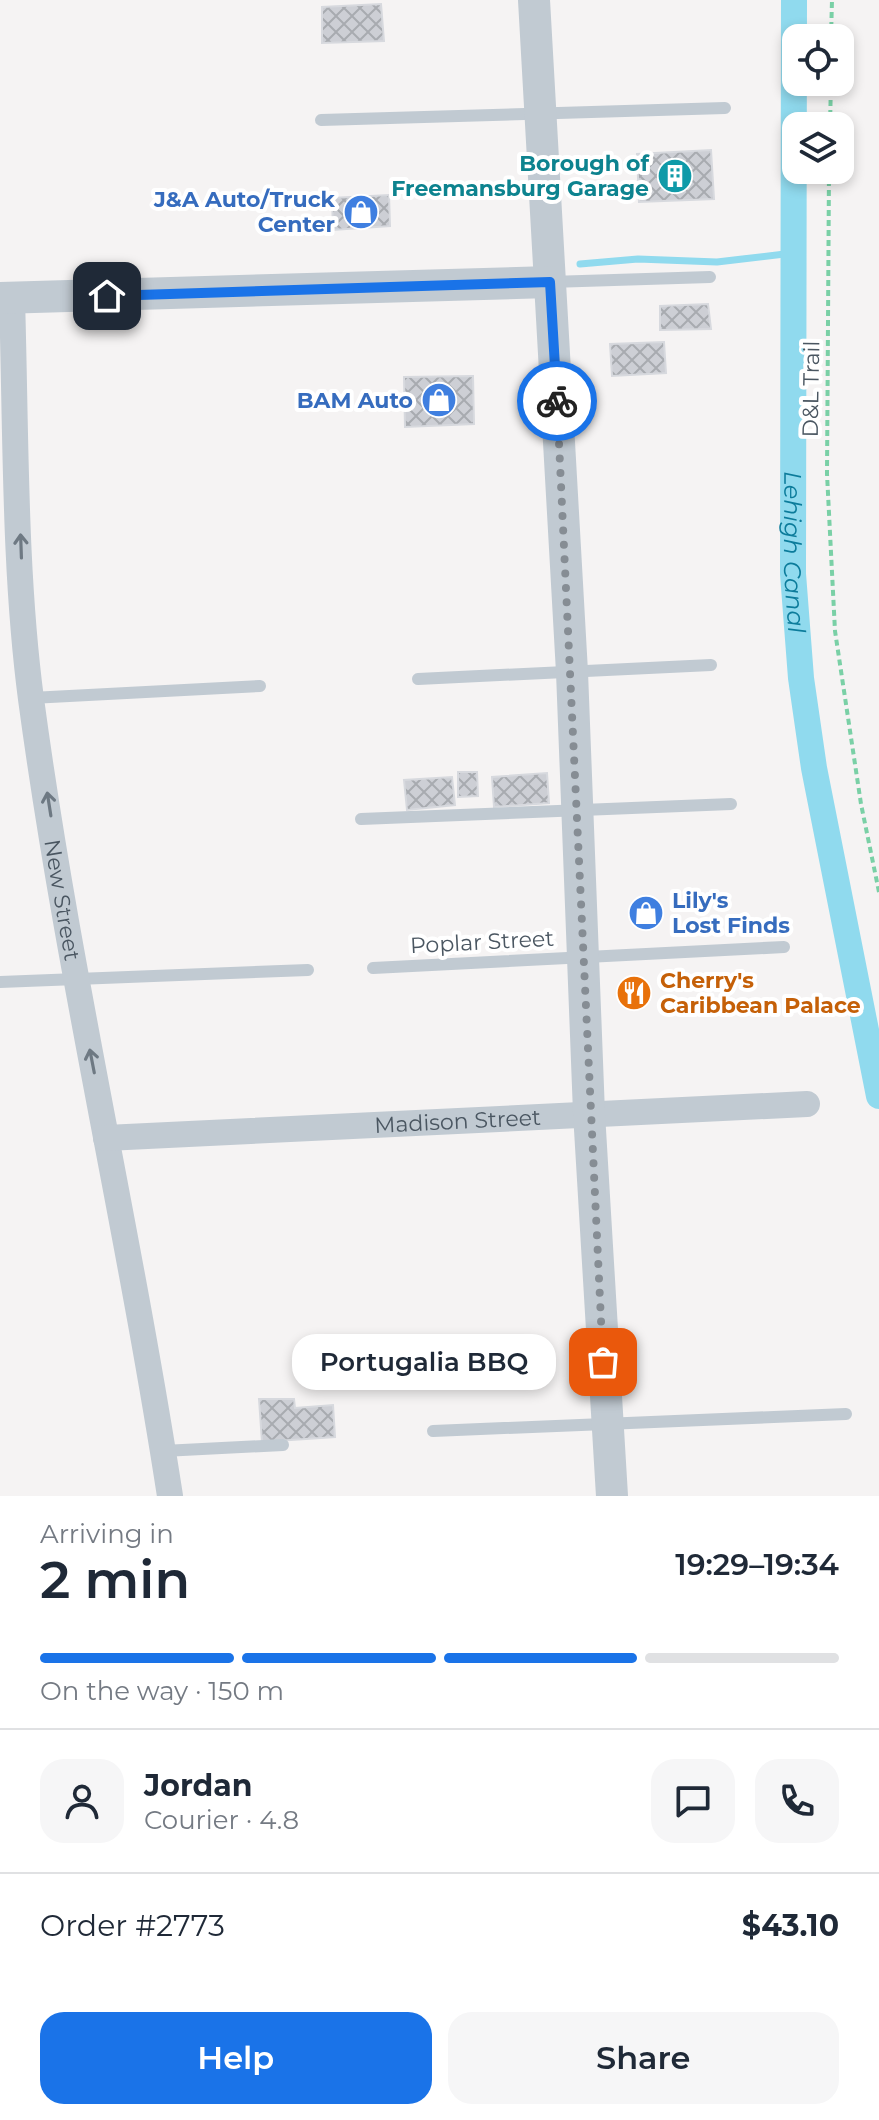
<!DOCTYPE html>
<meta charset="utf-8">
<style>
:root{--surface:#fff;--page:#f6f6f7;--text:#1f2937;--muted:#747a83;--line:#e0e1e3;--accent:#1a73e8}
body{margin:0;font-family:Montserrat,sans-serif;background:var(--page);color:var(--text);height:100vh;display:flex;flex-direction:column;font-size:30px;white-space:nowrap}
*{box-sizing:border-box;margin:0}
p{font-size:26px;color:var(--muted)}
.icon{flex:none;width:44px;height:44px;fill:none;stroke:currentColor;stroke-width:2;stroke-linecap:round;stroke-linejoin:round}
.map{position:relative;height:1496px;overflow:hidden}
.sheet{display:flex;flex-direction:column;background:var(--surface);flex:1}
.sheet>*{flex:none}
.fabs{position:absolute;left:782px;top:24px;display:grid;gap:16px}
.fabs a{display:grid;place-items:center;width:72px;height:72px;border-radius:16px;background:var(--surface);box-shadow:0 4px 12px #0003;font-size:40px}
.pin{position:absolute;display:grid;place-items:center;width:68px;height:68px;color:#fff;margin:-34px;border-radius:16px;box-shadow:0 4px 12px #0006}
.courier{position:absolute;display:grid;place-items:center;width:80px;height:80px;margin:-40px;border:6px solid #1a73e8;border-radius:50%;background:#fff;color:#222;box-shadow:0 2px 10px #0007}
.bubble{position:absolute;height:56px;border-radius:24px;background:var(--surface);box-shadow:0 4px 12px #0003;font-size:26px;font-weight:600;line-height:56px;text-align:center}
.summary em{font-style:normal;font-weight:600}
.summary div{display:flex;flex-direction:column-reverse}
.summary{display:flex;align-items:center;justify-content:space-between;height:136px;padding:0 40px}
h1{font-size:52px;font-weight:600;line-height:60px}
.bar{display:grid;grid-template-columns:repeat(4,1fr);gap:12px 8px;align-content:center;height:96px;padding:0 40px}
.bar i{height:10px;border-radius:6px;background:var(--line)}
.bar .selected{background:var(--accent)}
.bar p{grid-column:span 4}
.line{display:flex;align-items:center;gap:20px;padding:0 40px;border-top:2px solid var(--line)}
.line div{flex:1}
.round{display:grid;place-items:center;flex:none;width:84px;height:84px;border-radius:24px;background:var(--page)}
.primary-button{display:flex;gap:16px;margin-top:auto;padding:16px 40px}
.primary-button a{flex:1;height:92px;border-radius:24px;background:var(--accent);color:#fff;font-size:32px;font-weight:600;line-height:92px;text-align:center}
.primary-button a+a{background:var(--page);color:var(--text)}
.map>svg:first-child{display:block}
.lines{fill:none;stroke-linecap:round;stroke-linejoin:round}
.stream{stroke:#90daee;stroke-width:7}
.canal{stroke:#90daee;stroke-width:26}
.building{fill:url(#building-cross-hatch);stroke:#d7d9de;stroke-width:2}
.path{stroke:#7ad0a6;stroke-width:4;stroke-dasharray:6 4;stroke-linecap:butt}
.service{stroke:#c1cad2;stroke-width:12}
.minor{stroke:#c1cad2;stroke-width:26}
.tertiary{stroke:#c1cad2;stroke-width:32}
.oneway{stroke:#6e7983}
.done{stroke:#868d94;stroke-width:8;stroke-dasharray:0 14.4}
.route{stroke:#1a73e8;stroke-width:10}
.labels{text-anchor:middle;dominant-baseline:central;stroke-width:8;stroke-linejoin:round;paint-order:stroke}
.culture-label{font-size:22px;font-weight:bold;fill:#0d838f;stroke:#fff;text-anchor:end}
.shop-label{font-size:22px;font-weight:bold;fill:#366cbe;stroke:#fff;text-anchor:end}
.street-label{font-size:22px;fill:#4a5661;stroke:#fff}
.food-label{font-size:22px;font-weight:bold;fill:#c56008;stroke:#fff;text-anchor:start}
.water-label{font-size:24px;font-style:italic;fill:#0c7c9b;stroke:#fff}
</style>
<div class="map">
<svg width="879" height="1496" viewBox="0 0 879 1496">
<defs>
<pattern id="building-cross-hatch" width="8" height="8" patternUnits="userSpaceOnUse" patternTransform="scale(2)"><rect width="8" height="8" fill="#cdcfd5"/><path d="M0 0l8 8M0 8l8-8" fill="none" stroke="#a8abb0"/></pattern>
</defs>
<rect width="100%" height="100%" fill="#f5f3f3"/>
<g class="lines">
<!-- stream -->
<polyline class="stream" points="580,264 638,259 717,262 793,253"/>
<!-- canal -->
<path class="canal" id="s1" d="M794,0L793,574L801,678L814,768L879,1096"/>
</g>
<!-- building -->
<g class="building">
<polygon points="381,4 384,41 322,43 322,7"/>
<polygon points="711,150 714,199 639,202 637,154"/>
<polygon points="389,195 390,226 333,230 332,198"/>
<polygon points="708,304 711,329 660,330 660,306"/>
<polygon points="664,342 666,373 612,376 610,344"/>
<polygon points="473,376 474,424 405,427 404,377"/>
<polygon points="458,772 477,772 478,796 458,797"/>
<polygon points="547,773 549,803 494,807 492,777"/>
<polygon points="452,777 455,805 407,810 404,780"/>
<polygon points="259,1399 294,1399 295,1408 333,1405 335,1437 262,1442"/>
</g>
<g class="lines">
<!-- path -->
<g class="path">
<polyline points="831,38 832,0"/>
<polyline points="830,126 831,82"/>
<polyline points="829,170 827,474 835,631 861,804 879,892"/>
</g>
<!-- service -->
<g class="service">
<polyline points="321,120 725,108"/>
<polyline points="550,282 710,277"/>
<polyline points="418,679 711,665"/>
<polyline points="31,698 260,686"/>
<polyline points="361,819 731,804"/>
<polyline points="373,968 784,947"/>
<polyline points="0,982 308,970"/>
<polyline points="433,1431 846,1414"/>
<polyline points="163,1451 283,1445"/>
</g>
<!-- minor -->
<g class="minor">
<path id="s2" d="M12,299C16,430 14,570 31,699C67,967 129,1230 170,1496"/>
<path id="s3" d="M106,1138L807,1104"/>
</g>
<!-- tertiary -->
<g class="tertiary">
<polyline points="534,0 572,672 589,1113 612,1496"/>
<polyline points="0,298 550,282"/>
</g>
</g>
<!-- one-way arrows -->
<defs><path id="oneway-shaft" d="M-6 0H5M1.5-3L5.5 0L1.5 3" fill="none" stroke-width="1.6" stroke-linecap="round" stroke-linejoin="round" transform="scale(2)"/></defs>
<g class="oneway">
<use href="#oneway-shaft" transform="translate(21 546) rotate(-92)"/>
<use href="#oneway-shaft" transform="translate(49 804) rotate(-99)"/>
<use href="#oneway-shaft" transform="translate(92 1061) rotate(-101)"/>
</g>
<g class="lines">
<!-- done -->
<polyline class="done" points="557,401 603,1362"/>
<!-- route -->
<polyline class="route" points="107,296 550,282 557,401"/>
</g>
<!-- icons -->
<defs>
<symbol id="building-disc" viewBox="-11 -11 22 22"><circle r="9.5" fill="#0f9aa8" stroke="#fff"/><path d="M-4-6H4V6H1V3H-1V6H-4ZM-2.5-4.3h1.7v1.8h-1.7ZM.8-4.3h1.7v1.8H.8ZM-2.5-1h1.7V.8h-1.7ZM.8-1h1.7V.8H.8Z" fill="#fff"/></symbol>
<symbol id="shop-disc" viewBox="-11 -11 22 22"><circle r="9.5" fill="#3f7fe0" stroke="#fff"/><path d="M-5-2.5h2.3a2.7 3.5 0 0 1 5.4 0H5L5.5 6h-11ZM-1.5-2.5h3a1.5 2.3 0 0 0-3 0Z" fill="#fff"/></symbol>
<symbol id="restaurant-disc" viewBox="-11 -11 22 22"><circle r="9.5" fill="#e8710a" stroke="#fff"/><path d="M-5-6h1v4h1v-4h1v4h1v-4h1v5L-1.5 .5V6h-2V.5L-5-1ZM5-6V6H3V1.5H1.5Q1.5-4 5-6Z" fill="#fff"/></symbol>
</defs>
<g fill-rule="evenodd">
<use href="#building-disc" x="655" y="156" width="40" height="40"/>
<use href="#shop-disc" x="341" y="192" width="40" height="40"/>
<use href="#shop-disc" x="419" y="380" width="40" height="40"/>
<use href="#shop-disc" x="626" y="893" width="40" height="40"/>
<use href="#restaurant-disc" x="614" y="973" width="40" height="40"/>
</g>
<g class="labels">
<!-- culture labels -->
<g class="culture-label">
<text x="649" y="163">Borough of<tspan x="649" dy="25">Freemansburg Garage</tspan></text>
</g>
<!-- shop labels -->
<g class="shop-label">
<text x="335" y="199">J&amp;A Auto/Truck<tspan x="335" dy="25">Center</tspan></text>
<text x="413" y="400">BAM Auto</text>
<text x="672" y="900" text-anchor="start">Lily's<tspan x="672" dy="25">Lost Finds</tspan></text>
</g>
<!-- street labels -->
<g class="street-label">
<text transform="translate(811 389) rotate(-89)">D&amp;L Trail</text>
<text stroke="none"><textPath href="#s2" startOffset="604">New Street</textPath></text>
<text transform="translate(482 942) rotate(-3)">Poplar Street</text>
<text stroke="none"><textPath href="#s3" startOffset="352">Madison Street</textPath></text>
</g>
<!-- food labels -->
<g class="food-label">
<text x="660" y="980">Cherry's<tspan x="660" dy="25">Caribbean Palace</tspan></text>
</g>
<!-- water labels -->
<g class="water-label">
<text stroke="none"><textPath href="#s1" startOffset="552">Lehigh Canal</textPath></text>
</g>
</g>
</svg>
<div class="fabs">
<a><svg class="icon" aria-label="locate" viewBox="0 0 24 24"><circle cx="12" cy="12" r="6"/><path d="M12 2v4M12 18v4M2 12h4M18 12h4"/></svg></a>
<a><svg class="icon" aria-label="layers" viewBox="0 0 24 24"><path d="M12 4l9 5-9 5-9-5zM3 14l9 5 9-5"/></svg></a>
</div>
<div class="pin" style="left:603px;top:1362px;background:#ea580c"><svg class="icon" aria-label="bag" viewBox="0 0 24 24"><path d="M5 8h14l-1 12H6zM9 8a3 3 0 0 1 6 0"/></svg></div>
<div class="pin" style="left:107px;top:296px;background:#1f2937"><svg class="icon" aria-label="home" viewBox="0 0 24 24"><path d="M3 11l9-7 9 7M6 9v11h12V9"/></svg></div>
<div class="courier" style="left:557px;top:401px"><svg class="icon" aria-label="bike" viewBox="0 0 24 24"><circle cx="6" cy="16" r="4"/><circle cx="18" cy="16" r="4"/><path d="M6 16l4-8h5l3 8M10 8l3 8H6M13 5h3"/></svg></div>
<div class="bubble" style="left:292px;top:1334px;width:264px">Portugalia BBQ</div>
</div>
<section class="sheet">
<div class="summary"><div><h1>2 min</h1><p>Arriving in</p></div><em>19:29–19:34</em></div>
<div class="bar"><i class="selected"></i><i class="selected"></i><i class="selected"></i><i></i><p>On the way · 150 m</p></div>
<div class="line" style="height:144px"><a class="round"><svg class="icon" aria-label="person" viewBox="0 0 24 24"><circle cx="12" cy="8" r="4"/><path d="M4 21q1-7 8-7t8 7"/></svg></a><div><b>Jordan</b><p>Courier · 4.8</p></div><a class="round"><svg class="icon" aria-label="chat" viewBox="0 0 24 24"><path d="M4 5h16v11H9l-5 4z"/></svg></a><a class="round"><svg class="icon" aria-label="phone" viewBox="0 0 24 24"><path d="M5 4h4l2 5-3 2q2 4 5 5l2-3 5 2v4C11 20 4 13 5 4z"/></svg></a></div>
<div class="line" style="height:104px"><div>Order #2773</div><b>$43.10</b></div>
<div class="primary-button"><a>Help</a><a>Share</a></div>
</section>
